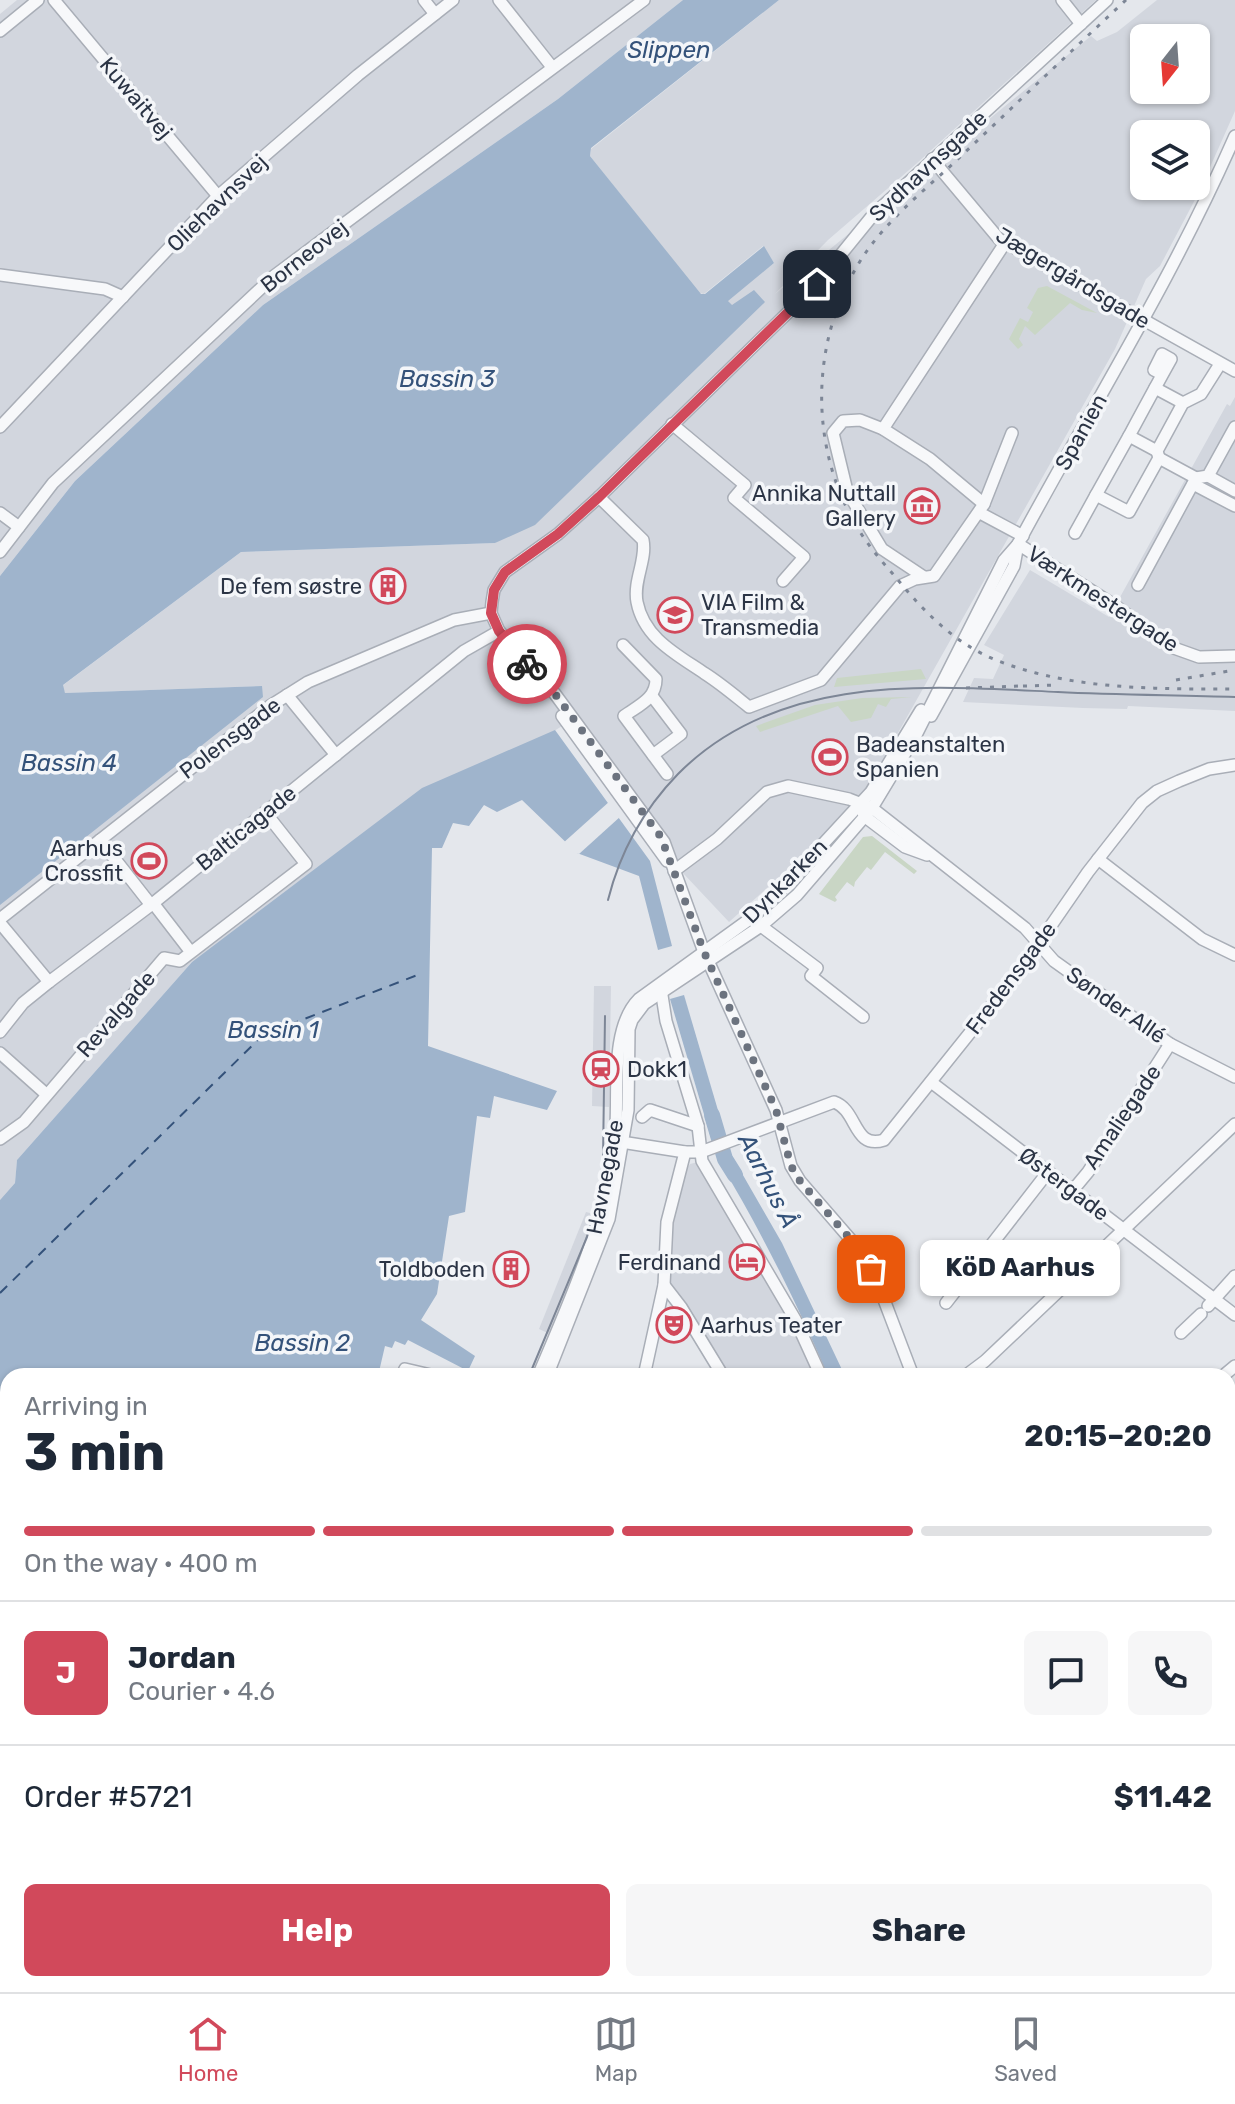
<!DOCTYPE html>
<meta charset="utf-8">
<style>
:root{--surface:#fff;--page:#f6f6f7;--text:#1f2937;--muted:#747a83;--line:#e0e1e3;--accent:#d1495b}
body{margin:0;font-family:Rubik,sans-serif;background:var(--page);color:var(--text);height:100vh;display:flex;flex-direction:column;font-size:30px;white-space:nowrap}
*{box-sizing:border-box;margin:0}
p{font-size:26px;color:var(--muted)}
.icon{flex:none;width:44px;height:44px;fill:none;stroke:currentColor;stroke-width:2;stroke-linecap:round;stroke-linejoin:round}
.map{position:relative;flex:1;overflow:hidden}
.panel{position:absolute;left:0px;top:1368px;width:1236px;height:624px;display:flex;flex-direction:column;background:var(--surface);border-radius:24px 24px 0 0;box-shadow:0 2px 6px #0004}
.panel>*{flex:none}
.needle{width:52px;rotate:197deg}
.controls{position:absolute;left:1130px;top:24px;display:grid;gap:16px}
.controls a{display:grid;place-items:center;width:80px;height:80px;border-radius:12px;background:var(--surface);box-shadow:0 2px 6px #0004;font-size:40px}
.pin{position:absolute;display:grid;place-items:center;width:68px;height:68px;color:#fff;margin:-34px;border-radius:16px;box-shadow:0 4px 12px #0006}
.courier{position:absolute;display:grid;place-items:center;width:80px;height:80px;margin:-40px;border:6px solid #d1495b;border-radius:50%;background:#fff;color:#222;box-shadow:0 2px 10px #0007}
.bubble{position:absolute;height:56px;border-radius:12px;background:var(--surface);box-shadow:0 2px 6px #0004;font-size:26px;font-weight:700;line-height:56px;text-align:center}
.head em{font-style:normal;font-weight:700}
.head div{display:flex;flex-direction:column-reverse}
.head{display:flex;align-items:center;justify-content:space-between;height:136px;padding:0 24px}
h1{font-size:52px;font-weight:700;line-height:60px}
.bar{display:grid;grid-template-columns:repeat(4,1fr);gap:12px 8px;align-content:center;height:96px;padding:0 24px}
.bar i{height:10px;border-radius:6px;background:var(--line)}
.bar .current{background:var(--accent)}
.bar p{grid-column:span 4}
.line{display:flex;align-items:center;gap:20px;padding:0 24px;border-top:2px solid var(--line)}
.line div{flex:1}
.round{display:grid;place-items:center;flex:none;width:84px;height:84px;border-radius:12px;background:var(--page)}
.button{display:flex;gap:16px;margin-top:auto;padding:16px 24px}
.button a{flex:1;height:92px;border-radius:12px;background:var(--accent);color:#fff;font-size:32px;font-weight:700;line-height:92px;text-align:center}
.button a+a{background:var(--page);color:var(--text)}
.dock{display:flex;justify-content:space-around;align-items:center;height:112px;border-top:2px solid var(--line);background:var(--surface);font-size:22px;color:var(--muted)}
.dock a{display:grid;justify-items:center;gap:4px}
.dock .current{color:var(--accent)}
.map>svg:first-child{display:block}
.built{fill:#d2d6de;fill-rule:evenodd}
.green{fill:#c9d6c5}
.water{fill:#9fb4cc}
.pier{fill:#e4e7ec}
.lines{fill:none;stroke-linecap:round;stroke-linejoin:round}
.river{stroke:#9fb4cc;stroke-width:16}
.ferry{stroke:#34527a;stroke-width:2;stroke-dasharray:10 8;stroke-linecap:butt}
.minor-casing{stroke:#a9aeb7;stroke-width:14}
.major-casing{stroke:#a3abb8;stroke-width:17}
.minor{stroke:#f7f8fa;stroke-width:11}
.major{stroke:#fff;stroke-width:14}
.tram{stroke:#7d8696;stroke-width:2}
.rail{stroke:#7d8696;stroke-width:3;stroke-dasharray:4 8;stroke-linecap:butt}
.done{stroke:#6c737f;stroke-width:8;stroke-dasharray:0 14.4}
.route{stroke:#d1495b;stroke-width:10}
.labels{text-anchor:middle;dominant-baseline:central;stroke-width:7;stroke-linejoin:round;paint-order:stroke}
.street-label{font-size:22px;fill:#2b3445;stroke:#f4f6f9}
.poi-label{font-size:22px;fill:#2b3445;stroke:#f4f6f9;text-anchor:end}
.water-label{font-size:24px;font-style:italic;fill:#34527a;stroke:#f4f6f9}
</style>
<div class="map">
<svg width="1235" height="1992" viewBox="0 0 1235 1992">
<rect width="100%" height="100%" fill="#e4e7ec"/>
<!-- built -->
<g class="built">
<polygon points="17,0 683,0 558,99 263,305 75,481 0,576 0,14"/>
<path d="M779,0H1096L916,164L828,240L775,294L1091,36L1097,41L1117,32L1157,0H1235V111L1199,192L1160,266L1146,279L1115,349L864,793L795,863L729,922L682,872L657,822L581,720L562,726L192,962L17,1160L15,1183L0,1200V904L261,686L65,693L62,686L241,552L495,543L732,306L727,300L774,263L763,246L704,294L699,293L590,156L591,149ZM1144,38H1196V90H1144ZM1144,134H1196V186H1144Z"/>
<polygon points="1235,397 1235,711 1128,706 1127,709 1083,708 963,702 974,678 993,679 1004,655 984,645 1030,570 1109,617 1227,404 1230,406"/>
<polygon points="594,986 611,986 609,1107 592,1106"/>
<polygon points="698,1162 782,1304 818,1376 724,1376 665,1277 668,1224 685,1171 690,1164"/>
<polygon points="586,1212 598,1215 552,1335 539,1329"/>
<polygon points="597,1984 767,1984 764,1992 598,1992"/>
</g>
<!-- green -->
<g class="green">
<polygon points="1047,286 1097,313 1082,310 1070,303 1035,335 1025,326 1019,339 1023,345 1018,349 1009,339 1020,318 1028,322 1033,312 1027,308 1038,288"/>
<polygon points="921,669 926,679 834,687 837,678"/>
<polygon points="912,697 891,699 886,707 878,704 871,718 851,722 838,706 760,732 756,726 815,705 862,698"/>
<polygon points="872,836 917,871 914,874 885,852 871,870 867,867 855,882 854,887 847,882 835,897 837,900 835,902 819,894 863,837"/>
<polygon points="8,1420 8,1729 0,1722 0,1422"/>
</g>
<!-- water -->
<g class="water">
<polygon points="683,0 779,0 591,148 590,156 701,294 705,294 764,246 774,263 728,301 732,305 754,290 765,302 535,525 495,543 241,552 63,685 65,693 262,686 263,697 0,905 0,576 75,481 263,305 558,99"/>
<polygon points="555,730 650,861 672,946 658,950 639,876 577,853 522,800 497,812 484,805 469,826 453,823 442,848 432,848 428,1046 557,1091 547,1110 494,1096 490,1118 477,1116 465,1212 449,1216 437,1294 421,1320 475,1356 468,1371 408,1340 405,1345 395,1341 392,1348 385,1346 378,1376 8,1376 8,1419 0,1422 0,1200 15,1183 17,1160 192,962 422,788"/>
<polygon points="684,995 725,1134 711,1138 670,999"/>
<path d="M732,1156L782,1243L845,1376H828C796,1301 761,1231 719,1161Z"/>
<polygon points="0,1723 8,1736 8,1871 0,1875"/>
</g>
<!-- pier -->
<polygon class="pier" points="610,801 621,816 579,854 570,851 562,844"/>
<g class="lines">
<!-- river -->
<polyline class="river" points="712,1115 725,1159 735,1175"/>
<!-- ferry -->
<polyline class="ferry" points="0,1293 263,1035 420,974"/>
<defs>
<g id="minor">
<polyline points="54,0 218,196"/>
<polyline points="424,0 435,14"/>
<polyline points="499,0 552,67"/>
<polyline points="1062,0 1081,24"/>
<polyline points="0,31 38,0"/>
<polyline points="932,159 999,239 1235,371"/>
<polyline points="0,275 105,289 123,297"/>
<polyline points="1155,388 1183,403"/>
<polyline points="672,424 745,485 734,498 804,557 783,581"/>
<polyline points="0,427 218,196 358,75 453,0"/>
<polyline points="883,429 860,420 843,421 833,433 847,491 882,549 924,577"/>
<polyline points="1129,436 1096,495 1129,512 1159,458 1157,451 1183,403 1201,394 1220,364"/>
<path d="M1157,451L1129,436C1143,410 1157,384 1171,359L1162,354L1154,370L1162,374"/>
<polyline points="1159,458 1196,478"/>
<polyline points="1208,476 1235,491"/>
<polyline points="1193,484 1235,506"/>
<path d="M599,497L643,540C647,560 633,580 637,602C644,638 676,654 704,673C720,683 734,695 749,707L821,680L900,586L915,579L934,576L984,504L930,459L883,429L1005,243"/>
<polyline points="984,504 1012,433"/>
<polyline points="0,513 19,527"/>
<polyline points="980,513 1023,536"/>
<polyline points="1075,533 1096,495"/>
<polyline points="1018,544 1117,607 1171,647 1199,657 1235,656"/>
<polyline points="0,552 53,483 274,276 644,0"/>
<polyline points="1138,585 1196,478 1208,476 1235,427"/>
<path d="M623,645L656,679C656,699 639,705 624,716L667,774"/>
<polyline points="287,695 336,755"/>
<polyline points="652,696 681,734 653,755"/>
<polyline points="562,716 667,861"/>
<polyline points="931,716 1014,566 1018,544"/>
<polyline points="863,812 864,816 905,847 927,855"/>
<polyline points="100,840 151,905"/>
<polyline points="1098,859 1202,939 1235,955"/>
<polyline points="674,871 717,839 767,792 788,786 849,799 872,808 1025,928 1054,961 1170,1044 1235,1077"/>
<polyline points="153,903 190,951"/>
<polyline points="0,919 270,706 308,682 454,620 491,613"/>
<polyline points="0,923 49,982"/>
<polyline points="761,926 817,968 811,976 863,1017"/>
<polyline points="661,989 666,1021 698,1126 702,1161 795,1319 821,1376"/>
<polyline points="0,1032 23,1003 49,982 151,905 464,651 499,631"/>
<polyline points="0,1053 46,1094"/>
<polyline points="931,1082 1235,1315"/>
<polyline points="642,1117 650,1110 698,1126"/>
<polyline points="0,1139 24,1122 164,958 180,961 306,864 265,812"/>
<path d="M615,1141L685,1152H701L834,1102C858,1110 853,1150 884,1140L1021,969L1088,872L1142,803L1157,791L1179,781L1209,769L1235,765"/>
<polyline points="1073,1190 1088,1172 1170,1044"/>
<polyline points="664,1285 681,1307 723,1376"/>
<polyline points="946,1303 1048,1172"/>
<polyline points="1208,1306 1235,1276"/>
<polyline points="1181,1333 1201,1314"/>
<polyline points="402,1376 405,1369 435,1376"/>
<path d="M538,1376C571,1299 605,1223 615,1140C620,1098 608,1030 639,999L747,921L775,896L871,792L921,710"/>
<path d="M547,1376L609,1219L628,1110L629,1029L632,1020L644,1004L761,926L797,895L872,808L916,735L1004,560L1018,544C1091,408 1173,278 1235,136"/>
<polyline points="644,1376 664,1285 667,1222 685,1152"/>
<polyline points="913,1376 875,1276 858,1248 800,1181 791,1166 776,1110 704,952 664,842 555,694 499,631 491,613 492,602 494,590 505,572 558,534 599,497 817,284 873,215 1107,0"/>
<polyline points="965,1376 985,1361 1235,1124"/>
<polyline points="1223,1376 1235,1366"/>
<polyline points="1228,1440 1235,1434"/>
<polyline points="1228,1548 1235,1547"/>
<polyline points="1228,1582 1235,1582"/>
<polyline points="1228,1673 1230,1672"/>
<polyline points="1228,1791 1235,1794"/>
<polyline points="0,1895 8,1891"/>
<polyline points="1228,1900 1235,1861"/>
<polyline points="0,1907 8,1904"/>
<polyline points="1228,1919 1235,1947"/>
<polyline points="596,1984 597,1992"/>
<polyline points="145,1992 153,1984"/>
<polyline points="253,1992 261,1984"/>
<polyline points="416,1992 423,1984"/>
<polyline points="681,1992 684,1984"/>
<polyline points="769,1992 772,1984"/>
<polyline points="922,1992 926,1984"/>
<polyline points="1069,1992 1071,1984"/>
</g>
<g id="major">
<polyline points="315,1984 321,1992"/>
<polyline points="342,1984 348,1992"/>
</g>
</defs>
<!-- minor casing -->
<use href="#minor" class="minor-casing"/>
<!-- major casing -->
<use href="#major" class="major-casing"/>
<!-- minor -->
<use href="#minor" class="minor"/>
<!-- major -->
<use href="#major" class="major"/>
<!-- tram -->
<g class="tram">
<path d="M608,900C620,852 643,810 678,774C779,672 927,686 1058,692C1117,695 1176,695 1235,697"/>
<polyline points="529,1376 587,1237 599,1195 603,1159 605,1016"/>
<polyline points="325,1984 331,1992"/>
<polyline points="123,1992 129,1984"/>
</g>
<!-- rail -->
<g class="rail">
<path d="M1126,0C1070,52 1015,105 959,158C923,192 881,224 856,268C808,351 810,458 864,538C874,553 887,567 898,580C925,613 956,644 996,660C1071,690 1155,689 1235,689"/>
<polyline points="1176,680 1235,670"/>
<polyline points="1023,686 1056,685"/>
<polyline points="966,688 1021,686"/>
</g>
</g>
<g class="lines">
<!-- done -->
<polyline class="done" points="527,664 555,694 661,837 704,952 776,1110 791,1166 800,1181 858,1248 871,1269"/>
<!-- route -->
<polyline class="route" points="527,664 499,631 491,613 494,590 505,572 558,534 599,497 817,284"/>
</g>
<!-- icons -->
<defs>
<symbol id="museum-ring" viewBox="-11 -11 22 22"><circle r="9.5" fill="#f4f6f9" stroke="#d1495b" stroke-width="1.5"/><path d="M0-6L6-3V-2H-6V-3ZM-5-1h2V3h-2ZM-1-1h2V3h-2ZM3-1h2V3H3ZM-6 4H6V6H-6Z" fill="#d1495b"/></symbol>
<symbol id="building-ring" viewBox="-11 -11 22 22"><circle r="9.5" fill="#f4f6f9" stroke="#d1495b" stroke-width="1.5"/><path d="M-4-6H4V6H1V3H-1V6H-4ZM-2.5-4.3h1.7v1.8h-1.7ZM.8-4.3h1.7v1.8H.8ZM-2.5-1h1.7V.8h-1.7ZM.8-1h1.7V.8H.8Z" fill="#d1495b"/></symbol>
<symbol id="university-ring" viewBox="-11 -11 22 22"><circle r="9.5" fill="#f4f6f9" stroke="#d1495b" stroke-width="1.5"/><path d="M0-5L7-2L0 1L-7-2ZM-4 1L0 2.5L4 1V4Q0 6-4 4Z" fill="#d1495b"/></symbol>
<symbol id="stadium-ring" viewBox="-11 -11 22 22"><circle r="9.5" fill="#f4f6f9" stroke="#d1495b" stroke-width="1.5"/><path d="M0-5a6.5 5 0 1 0 0 10a6.5 5 0 1 0 0-10ZM-3.5-1.8h7v3.6h-7Z" fill="#d1495b"/></symbol>
<symbol id="station-ring" viewBox="-11 -11 22 22"><circle r="9.5" fill="#f4f6f9" stroke="#d1495b" stroke-width="1.5"/><path d="M-3-6H3Q5-6 5-4V2Q5 4 3 4L4.5 6H3L1.5 4h-3L-3 6H-4.5L-3 4Q-5 4-5 2V-4Q-5-6-3-6ZM-3.5-4v3h7v-3ZM-3.5 1v1.5H-2V1ZM2 1v1.5H3.5V1Z" fill="#d1495b"/></symbol>
<symbol id="hotel-ring" viewBox="-11 -11 22 22"><circle r="9.5" fill="#f4f6f9" stroke="#d1495b" stroke-width="1.5"/><path d="M-6-4.5h1.5V1H6V5H4.5V3h-9V5H-6ZM-4 0a1.8 1.8 0 1 1 3.6 0ZM.5 0V-2.5h3Q6-2.5 6 0Z" fill="#d1495b"/></symbol>
<symbol id="theatre-ring" viewBox="-11 -11 22 22"><circle r="9.5" fill="#f4f6f9" stroke="#d1495b" stroke-width="1.5"/><path d="M-5-5.5Q0-4 5-5.5V0Q5 5 0 6Q-5 5-5 0ZM-3.3-2.5H-1v1.5H-3.3ZM1-2.5H3.3v1.5H1ZM-2.8 1Q0 5.5 2.8 1Z" fill="#d1495b"/></symbol>
</defs>
<g fill-rule="evenodd">
<use href="#museum-ring" x="902" y="486" width="40" height="40"/>
<use href="#building-ring" x="368" y="566" width="40" height="40"/>
<use href="#university-ring" x="655" y="595" width="40" height="40"/>
<use href="#stadium-ring" x="810" y="737" width="40" height="40"/>
<use href="#stadium-ring" x="129" y="841" width="40" height="40"/>
<use href="#station-ring" x="581" y="1049" width="40" height="40"/>
<use href="#hotel-ring" x="727" y="1242" width="40" height="40"/>
<use href="#building-ring" x="491" y="1249" width="40" height="40"/>
<use href="#theatre-ring" x="654" y="1305" width="40" height="40"/>
</g>
<g class="labels">
<!-- street labels -->
<g class="street-label">
<text transform="translate(136 98) rotate(50)">Kuwaitvej</text>
<text transform="translate(928 166) rotate(-43)">Sydhavnsgade</text>
<text transform="translate(217 203) rotate(-44)">Oliehavnsvej</text>
<text transform="translate(304 256) rotate(-38)">Borneovej</text>
<text transform="translate(1073 278) rotate(31)">Jægergårdsgade</text>
<text transform="translate(1081 432) rotate(-61)">Spanien</text>
<text transform="translate(1103 599) rotate(33)">Værkmestergade</text>
<text transform="translate(230 738) rotate(-37)">Polensgade</text>
<text transform="translate(246 828) rotate(-39)">Balticagade</text>
<text transform="translate(785 881) rotate(-45)">Dynkarken</text>
<text transform="translate(1011 978) rotate(-53)">Fredensgade</text>
<text transform="translate(1116 1005) rotate(35)">Sønder Allé</text>
<text transform="translate(116 1014) rotate(-49)">Revalgade</text>
<text transform="translate(1122 1117) rotate(-56)">Amaliegade</text>
<text transform="translate(605 1177) rotate(-79)">Havnegade</text>
<text transform="translate(1064 1184) rotate(37)">Østergade</text>
</g>
<!-- poi labels -->
<g class="poi-label">
<text x="896" y="493">Annika Nuttall<tspan x="896" dy="25">Gallery</tspan></text>
<text x="362" y="586">De fem søstre</text>
<text x="701" y="602" text-anchor="start">VIA Film &amp;<tspan x="701" dy="25">Transmedia</tspan></text>
<text x="856" y="744" text-anchor="start">Badeanstalten<tspan x="856" dy="25">Spanien</tspan></text>
<text x="123" y="848">Aarhus<tspan x="123" dy="25">Crossfit</tspan></text>
<text x="627" y="1069" text-anchor="start">Dokk1</text>
<text x="721" y="1262">Ferdinand</text>
<text x="485" y="1269">Toldboden</text>
<text x="700" y="1325" text-anchor="start">Aarhus Teater</text>
</g>
<!-- water labels -->
<g class="water-label">
<text x="669" y="50">Slippen</text>
<text x="447" y="379">Bassin 3</text>
<text x="69" y="763">Bassin 4</text>
<text x="273" y="1030">Bassin 1</text>
<text transform="translate(768 1181) rotate(63)">Aarhus Å</text>
<text x="302" y="1343">Bassin 2</text>
</g>
</g>
</svg>
<div class="controls">
<a><svg class="needle" viewBox="-14 -14 28 28"><path d="M0-13l5 13h-10z" fill="#e53935"/><path d="M0 13l5-13h-10z" fill="#747a83"/></svg></a>
<a><svg class="icon" aria-label="layers" viewBox="0 0 24 24"><path d="M12 4l9 5-9 5-9-5zM3 14l9 5 9-5"/></svg></a>
</div>
<div class="pin" style="left:871px;top:1269px;background:#ea580c"><svg class="icon" aria-label="bag" viewBox="0 0 24 24"><path d="M5 8h14l-1 12H6zM9 8a3 3 0 0 1 6 0"/></svg></div>
<div class="pin" style="left:817px;top:284px;background:#1f2937"><svg class="icon" aria-label="home" viewBox="0 0 24 24"><path d="M3 11l9-7 9 7M6 9v11h12V9"/></svg></div>
<div class="courier" style="left:527px;top:664px"><svg class="icon" aria-label="bike" viewBox="0 0 24 24"><circle cx="6" cy="16" r="4"/><circle cx="18" cy="16" r="4"/><path d="M6 16l4-8h5l3 8M10 8l3 8H6M13 5h3"/></svg></div>
<div class="bubble" style="left:920px;top:1240px;width:200px">KöD Aarhus</div>
<section class="panel">
<div class="head"><div><h1>3 min</h1><p>Arriving in</p></div><em>20:15–20:20</em></div>
<div class="bar"><i class="current"></i><i class="current"></i><i class="current"></i><i></i><p>On the way · 400 m</p></div>
<div class="line" style="height:144px"><b class="round" style="background:var(--accent);color:#fff">J</b><div><b>Jordan</b><p>Courier · 4.6</p></div><a class="round"><svg class="icon" aria-label="chat" viewBox="0 0 24 24"><path d="M4 5h16v11H9l-5 4z"/></svg></a><a class="round"><svg class="icon" aria-label="phone" viewBox="0 0 24 24"><path d="M5 4h4l2 5-3 2q2 4 5 5l2-3 5 2v4C11 20 4 13 5 4z"/></svg></a></div>
<div class="line" style="height:104px"><div>Order #5721</div><b>$11.42</b></div>
<div class="button"><a>Help</a><a>Share</a></div>
</section>
</div>
<nav class="dock">
<a class="current"><svg class="icon" aria-label="home" viewBox="0 0 24 24"><path d="M3 11l9-7 9 7M6 9v11h12V9"/></svg>Home</a>
<a><svg class="icon" aria-label="map" viewBox="0 0 24 24"><path d="M3 6l6-2 6 2 6-2v14l-6 2-6-2-6 2zM9 4v14M15 6v14"/></svg>Map</a>
<a><svg class="icon" aria-label="saved" viewBox="0 0 24 24"><path d="M7 4h10v16l-5-4-5 4z"/></svg>Saved</a>
</nav>
